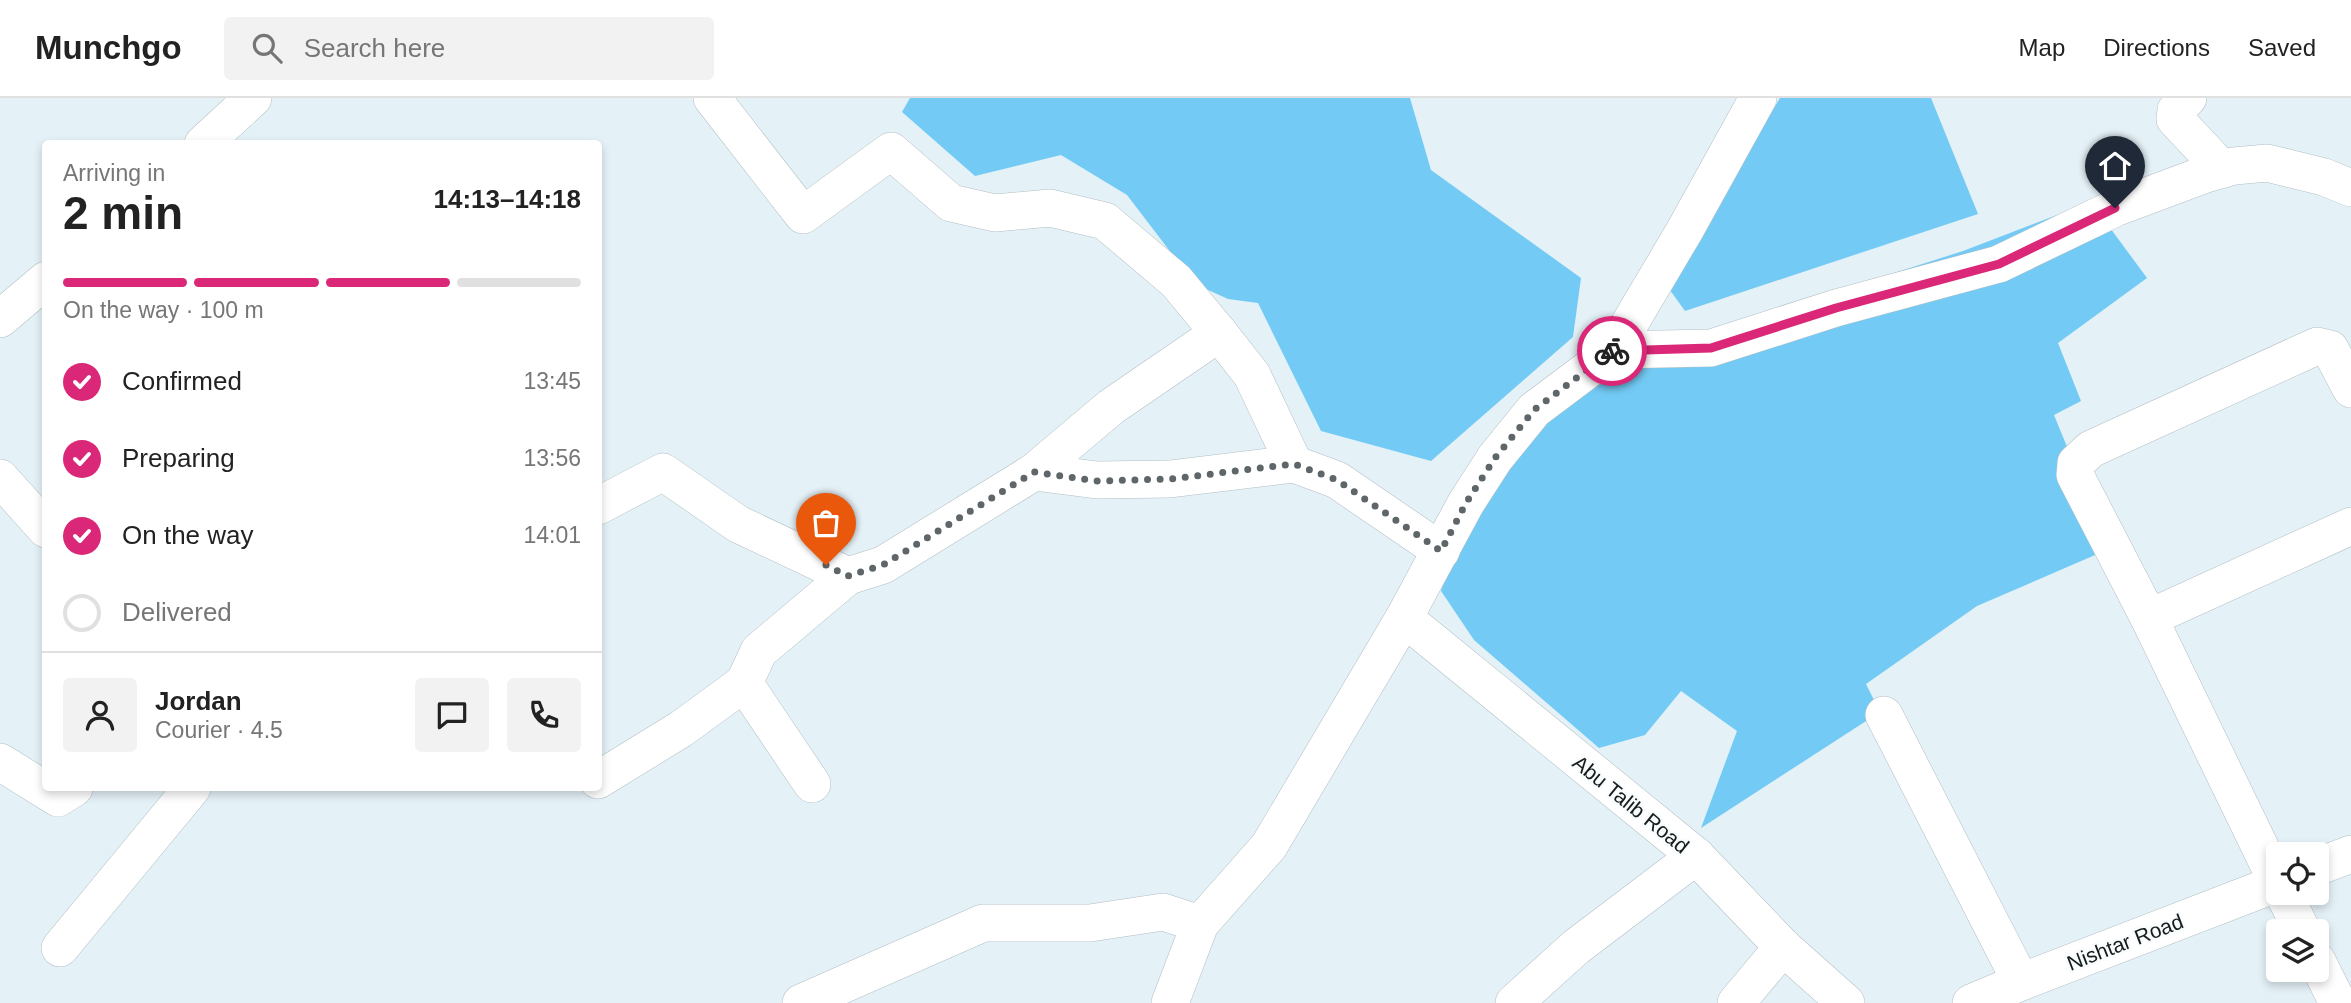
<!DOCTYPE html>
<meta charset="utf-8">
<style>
:root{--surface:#fff;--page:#f2f2f2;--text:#222;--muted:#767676;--line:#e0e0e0;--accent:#db2777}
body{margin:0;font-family:Arial,sans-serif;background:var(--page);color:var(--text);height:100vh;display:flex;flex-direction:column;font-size:26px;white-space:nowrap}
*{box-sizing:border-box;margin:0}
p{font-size:23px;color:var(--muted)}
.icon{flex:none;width:38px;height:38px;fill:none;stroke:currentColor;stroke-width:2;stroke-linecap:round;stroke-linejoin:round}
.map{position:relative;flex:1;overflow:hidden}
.side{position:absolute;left:42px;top:42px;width:560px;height:651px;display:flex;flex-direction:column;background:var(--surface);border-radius:7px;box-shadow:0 4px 10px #0003}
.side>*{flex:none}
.controls{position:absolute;left:2266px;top:744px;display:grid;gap:14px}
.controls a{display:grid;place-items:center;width:63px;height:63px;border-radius:7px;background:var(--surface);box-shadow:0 4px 10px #0003;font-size:35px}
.pin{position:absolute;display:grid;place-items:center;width:60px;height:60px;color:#fff;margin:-72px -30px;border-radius:50% 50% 50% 0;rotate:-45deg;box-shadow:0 0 7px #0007}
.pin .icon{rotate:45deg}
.courier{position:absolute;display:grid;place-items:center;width:70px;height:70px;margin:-35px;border:5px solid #db2777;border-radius:50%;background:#fff;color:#222;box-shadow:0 2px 9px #0007}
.headline em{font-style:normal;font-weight:700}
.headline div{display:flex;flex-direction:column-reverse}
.headline{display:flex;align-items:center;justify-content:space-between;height:119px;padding:0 21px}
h1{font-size:46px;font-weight:700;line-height:52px}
.bar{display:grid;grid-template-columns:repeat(4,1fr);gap:10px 7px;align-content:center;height:84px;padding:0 21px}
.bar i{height:9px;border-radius:5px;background:var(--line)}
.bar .current{background:var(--accent)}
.bar p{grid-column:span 4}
.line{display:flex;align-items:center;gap:18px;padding:0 21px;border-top:2px solid var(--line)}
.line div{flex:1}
.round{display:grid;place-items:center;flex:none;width:74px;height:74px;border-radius:7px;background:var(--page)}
ol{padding:0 21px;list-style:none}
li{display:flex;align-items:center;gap:21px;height:77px}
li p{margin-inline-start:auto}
li .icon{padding:7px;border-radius:50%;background:var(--accent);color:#fff;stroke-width:4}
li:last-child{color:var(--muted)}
li i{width:38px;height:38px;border:4px solid var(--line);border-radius:50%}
header{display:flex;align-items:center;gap:42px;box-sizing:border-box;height:98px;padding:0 35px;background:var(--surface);border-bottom:2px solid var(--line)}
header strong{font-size:33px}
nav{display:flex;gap:38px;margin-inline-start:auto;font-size:24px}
.search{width:490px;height:63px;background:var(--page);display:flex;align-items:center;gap:18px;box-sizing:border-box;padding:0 24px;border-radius:7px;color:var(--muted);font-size:26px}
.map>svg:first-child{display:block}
.green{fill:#73cbf5}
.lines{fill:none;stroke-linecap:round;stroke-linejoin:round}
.minor-casing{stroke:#b2bfc5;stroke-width:38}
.minor{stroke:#fff;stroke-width:37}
.done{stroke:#5e6669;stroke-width:7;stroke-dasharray:0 12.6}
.route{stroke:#db2777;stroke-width:9}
.labels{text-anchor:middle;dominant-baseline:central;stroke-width:5;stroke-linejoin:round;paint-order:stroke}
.street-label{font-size:21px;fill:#161b1d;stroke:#f9fcfd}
</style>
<header>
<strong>Munchgo</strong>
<div class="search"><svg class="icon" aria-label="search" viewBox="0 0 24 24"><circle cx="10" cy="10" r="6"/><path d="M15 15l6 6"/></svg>Search here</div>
<nav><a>Map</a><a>Directions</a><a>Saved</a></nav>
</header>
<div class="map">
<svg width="2351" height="905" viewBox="0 0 2351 905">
<rect width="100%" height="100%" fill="#e4f1f7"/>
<!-- green -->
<g class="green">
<polygon points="910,0 1410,0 1431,72 1581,180 1573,239 1431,363 1321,333 1258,205 1228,201 1195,186 1127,97 1061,57 975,78 902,14"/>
<polygon points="1780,0 1931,0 1978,116 1685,213 1667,188"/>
<polygon points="2091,104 2147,180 2058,245 2081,303 2054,317 2109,451 1977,508 1866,586 1880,614 1701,730 1737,633 1681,593 1645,637 1599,650 1474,542 1441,493 1459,424 1524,333 1600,269 1963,153"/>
</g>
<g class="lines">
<defs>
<g id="minor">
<polyline points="712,0 803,117 891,53 951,105 995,115 1050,110 1105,123 1176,183 1219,235 1111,309 1034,374"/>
<polyline points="2188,0 2176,12 2175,21 2222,71"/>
<polyline points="203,46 253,0"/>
<polyline points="0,221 46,182"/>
<polyline points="1219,235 1252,277 1294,366"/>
<polyline points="1614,252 1711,250 1836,210 1999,166 2115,110 2206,76 2234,68 2267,65 2324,79 2351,90"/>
<polyline points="0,380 46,431"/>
<polyline points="598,408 663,374 738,426 848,478 883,467 1034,374 1097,382 1170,381 1294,366 1337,382 1441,453"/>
<polyline points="1404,520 1696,758 1783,849 1846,905"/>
<polyline points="2149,520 2351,428"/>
<polyline points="1884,617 2021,884"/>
<polyline points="0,664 58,700 74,690"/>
<polyline points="598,682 681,631 744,585"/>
<polyline points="812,686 744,585 759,553 848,478"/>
<polyline points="2317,769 2351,756"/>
<polyline points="2278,786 2149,520 2075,377 2076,365 2091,351 2317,248 2330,251 2351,291"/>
<polyline points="2283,794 2302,833"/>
<polyline points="60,850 192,690"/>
<polyline points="2317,863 2338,905"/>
<polyline points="801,905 983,825 1090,825 1163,814 1200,826"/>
<polyline points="1170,905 1200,826 1269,748 1404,520 1466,405 1495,360 1534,312 1614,252 1685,132 1758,0"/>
<polyline points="1514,905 1576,849 1696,758"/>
<polyline points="1736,905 1783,849"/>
<polyline points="1971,905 2021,884 2278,785"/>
</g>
</defs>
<!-- minor casing -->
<use href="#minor" class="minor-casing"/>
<!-- minor -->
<use href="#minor" class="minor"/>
</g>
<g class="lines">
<!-- done -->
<polyline class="done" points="826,467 848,478 883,467 1034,374 1097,383 1170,381 1294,366 1337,382 1441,453 1466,405 1495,360 1534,312 1612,253"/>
<!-- route -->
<polyline class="route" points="1612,253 1711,250 1836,210 1999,166 2115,110"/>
</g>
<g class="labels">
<!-- street labels -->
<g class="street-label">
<text transform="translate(1631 706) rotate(39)">Abu Talib Road</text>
<text transform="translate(2125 844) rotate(-21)">Nishtar Road</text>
</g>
</g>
</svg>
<div class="controls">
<a><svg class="icon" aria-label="locate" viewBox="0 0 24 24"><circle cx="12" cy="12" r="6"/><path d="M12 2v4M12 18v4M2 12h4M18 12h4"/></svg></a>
<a><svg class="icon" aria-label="layers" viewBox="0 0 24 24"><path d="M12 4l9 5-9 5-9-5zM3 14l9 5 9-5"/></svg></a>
</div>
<div class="pin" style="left:826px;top:467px;background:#ea580c"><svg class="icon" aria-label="bag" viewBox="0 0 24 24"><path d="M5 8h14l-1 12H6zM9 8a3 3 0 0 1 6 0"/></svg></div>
<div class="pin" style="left:2115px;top:110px;background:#1f2937"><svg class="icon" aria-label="home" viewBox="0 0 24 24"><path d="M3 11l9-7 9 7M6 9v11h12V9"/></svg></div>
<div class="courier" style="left:1612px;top:253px"><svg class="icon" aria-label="bike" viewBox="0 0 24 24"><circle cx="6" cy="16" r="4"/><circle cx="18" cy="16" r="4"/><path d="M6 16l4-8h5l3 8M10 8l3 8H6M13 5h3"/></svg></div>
<section class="side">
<div class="headline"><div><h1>2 min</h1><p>Arriving in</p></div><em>14:13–14:18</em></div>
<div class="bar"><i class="current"></i><i class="current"></i><i class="current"></i><i></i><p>On the way · 100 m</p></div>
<ol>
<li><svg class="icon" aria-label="check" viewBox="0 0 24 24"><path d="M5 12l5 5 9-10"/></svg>Confirmed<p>13:45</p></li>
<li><svg class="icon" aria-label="check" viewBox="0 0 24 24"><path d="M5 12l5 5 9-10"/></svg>Preparing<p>13:56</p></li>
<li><svg class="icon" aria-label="check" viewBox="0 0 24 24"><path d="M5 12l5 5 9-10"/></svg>On the way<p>14:01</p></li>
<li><i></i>Delivered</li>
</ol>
<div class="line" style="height:126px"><a class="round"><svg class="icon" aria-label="person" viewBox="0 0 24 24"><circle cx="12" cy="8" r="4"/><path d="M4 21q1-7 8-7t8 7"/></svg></a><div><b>Jordan</b><p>Courier · 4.5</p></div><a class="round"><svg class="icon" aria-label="chat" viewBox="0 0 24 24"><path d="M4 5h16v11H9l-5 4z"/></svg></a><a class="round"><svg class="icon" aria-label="phone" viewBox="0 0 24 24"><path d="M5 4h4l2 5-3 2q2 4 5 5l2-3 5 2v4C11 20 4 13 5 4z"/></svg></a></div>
</section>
</div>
